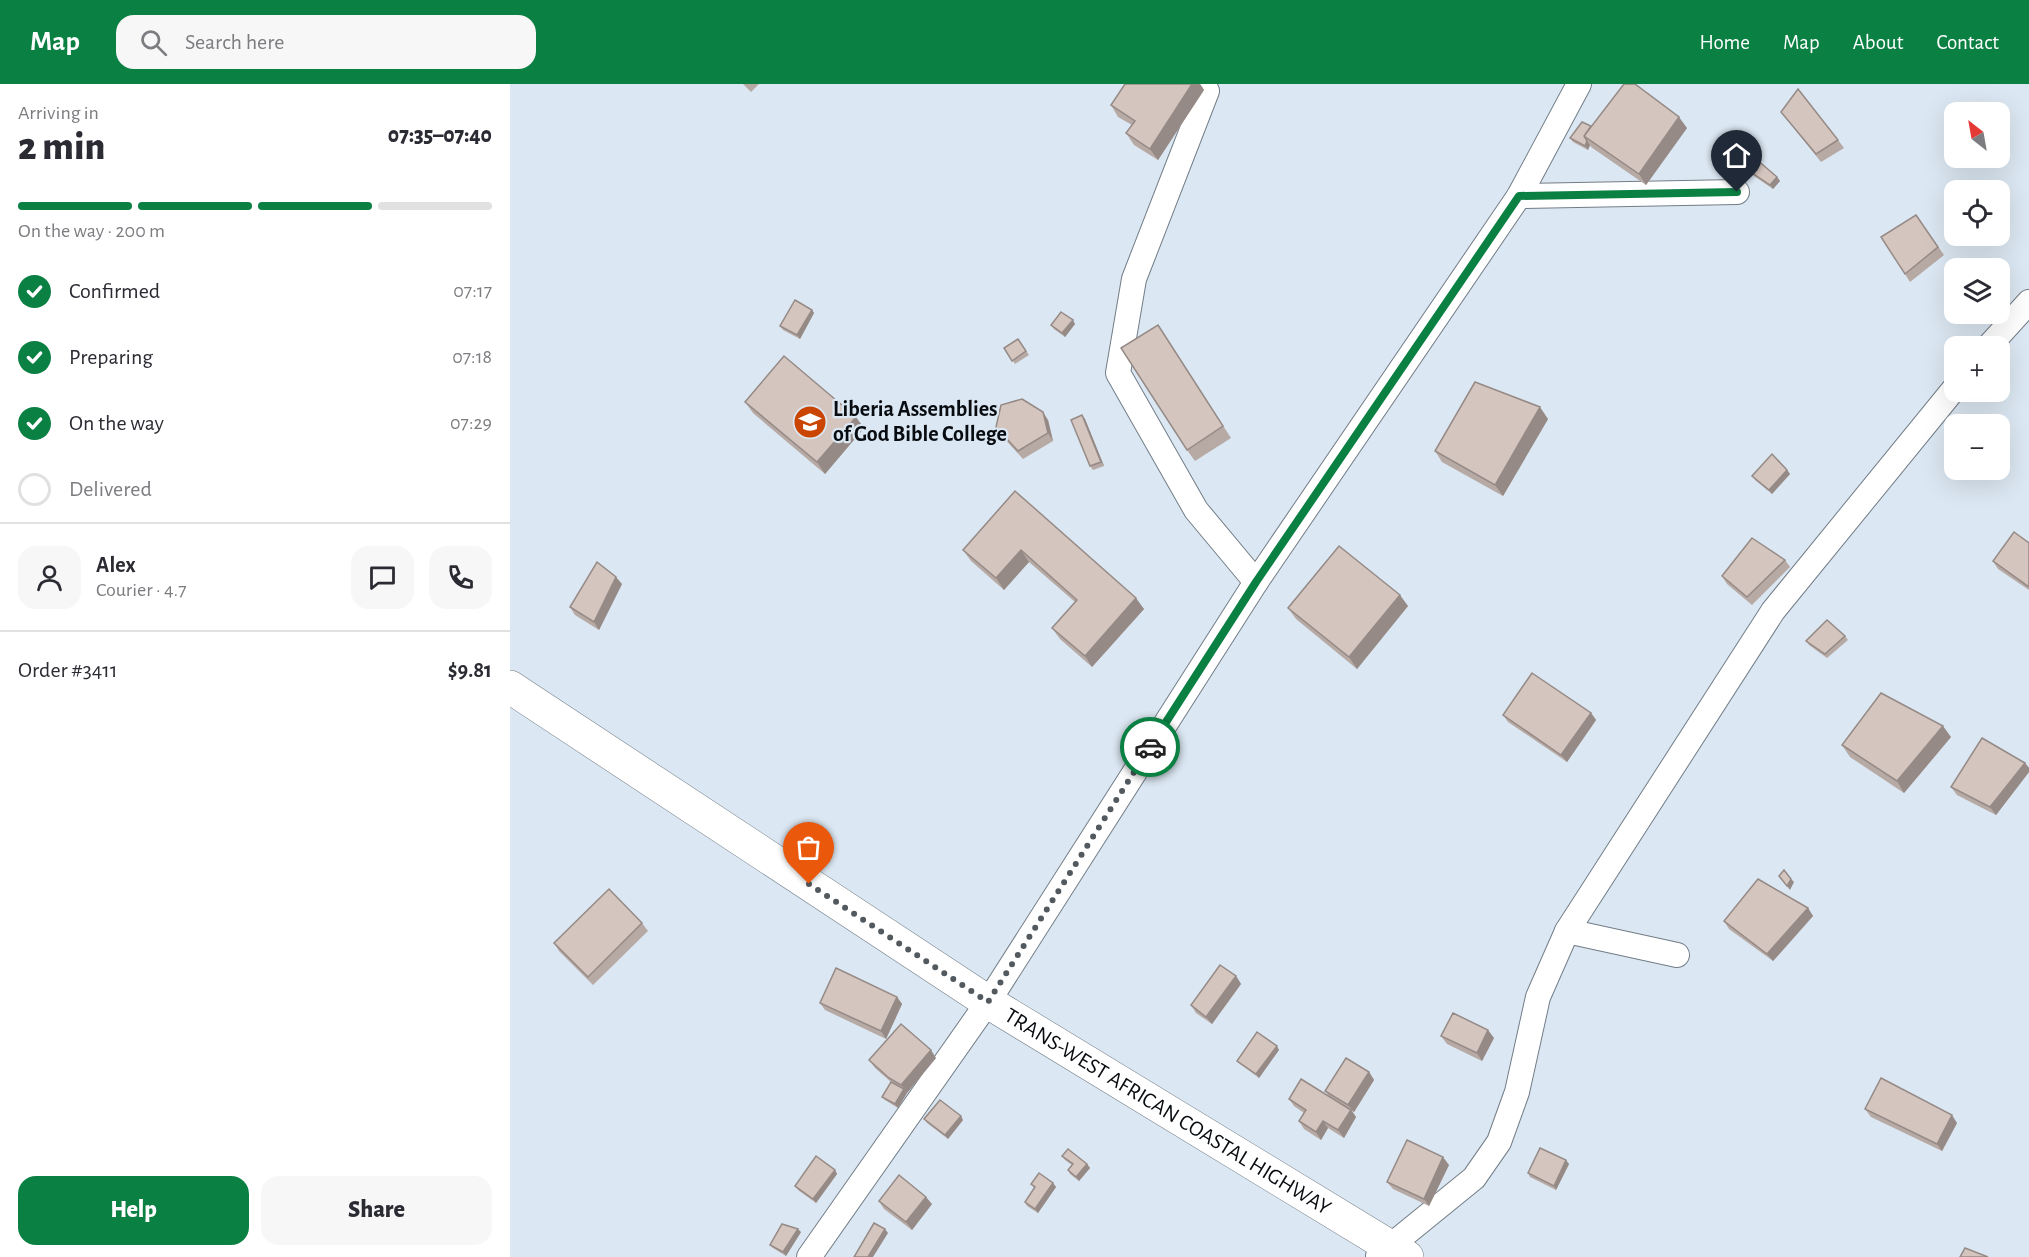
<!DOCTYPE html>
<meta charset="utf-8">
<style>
:root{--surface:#fff;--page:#f7f7f7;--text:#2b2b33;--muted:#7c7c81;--line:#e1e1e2;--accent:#0b8043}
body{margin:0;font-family:"Alegreya Sans",sans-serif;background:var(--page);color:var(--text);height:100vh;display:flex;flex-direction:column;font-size:22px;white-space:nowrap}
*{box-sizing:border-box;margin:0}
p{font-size:20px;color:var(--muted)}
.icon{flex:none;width:33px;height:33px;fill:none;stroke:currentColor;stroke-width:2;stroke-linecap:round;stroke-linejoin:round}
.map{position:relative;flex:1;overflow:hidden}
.sheet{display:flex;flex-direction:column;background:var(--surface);width:510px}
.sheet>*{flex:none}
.needle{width:39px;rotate:329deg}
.tools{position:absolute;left:1434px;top:18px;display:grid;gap:12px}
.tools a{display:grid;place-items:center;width:66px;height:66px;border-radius:12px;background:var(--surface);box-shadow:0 6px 24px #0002;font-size:30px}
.pin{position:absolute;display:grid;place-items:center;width:51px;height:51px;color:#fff;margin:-62px -26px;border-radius:50% 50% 50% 0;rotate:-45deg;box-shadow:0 0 6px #0007}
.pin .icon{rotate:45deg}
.courier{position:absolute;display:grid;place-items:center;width:60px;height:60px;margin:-30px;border:4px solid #0b8043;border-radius:50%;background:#fff;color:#222;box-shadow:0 2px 8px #0007}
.overview em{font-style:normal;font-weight:800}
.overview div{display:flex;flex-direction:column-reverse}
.overview{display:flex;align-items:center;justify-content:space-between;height:102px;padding:0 18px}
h1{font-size:39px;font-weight:800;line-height:45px}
.bar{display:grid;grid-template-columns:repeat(4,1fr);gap:9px 6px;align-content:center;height:72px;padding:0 18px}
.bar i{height:8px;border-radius:4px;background:var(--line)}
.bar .active{background:var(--accent)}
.bar p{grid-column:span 4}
.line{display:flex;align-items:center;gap:15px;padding:0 18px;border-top:2px solid var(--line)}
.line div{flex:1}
.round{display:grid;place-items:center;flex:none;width:63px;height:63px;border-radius:18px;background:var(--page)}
ol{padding:0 18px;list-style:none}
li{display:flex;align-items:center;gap:18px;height:66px}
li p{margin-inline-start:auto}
li .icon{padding:6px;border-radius:50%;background:var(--accent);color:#fff;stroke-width:4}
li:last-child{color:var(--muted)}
li i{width:33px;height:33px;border:3px solid var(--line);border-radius:50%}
.primary-button{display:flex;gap:12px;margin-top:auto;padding:12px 18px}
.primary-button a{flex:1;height:69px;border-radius:18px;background:var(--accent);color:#fff;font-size:24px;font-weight:800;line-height:69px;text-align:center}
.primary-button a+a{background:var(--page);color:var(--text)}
header{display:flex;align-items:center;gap:36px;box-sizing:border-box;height:84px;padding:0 30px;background:var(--accent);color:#fff}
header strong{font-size:28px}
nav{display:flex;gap:33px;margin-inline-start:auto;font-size:21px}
.search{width:420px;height:54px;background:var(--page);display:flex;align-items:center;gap:15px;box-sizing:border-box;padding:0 21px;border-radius:18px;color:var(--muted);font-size:22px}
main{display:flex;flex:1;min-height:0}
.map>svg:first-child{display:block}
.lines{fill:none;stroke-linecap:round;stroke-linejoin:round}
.minor-casing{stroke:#727d87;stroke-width:26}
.trunk-casing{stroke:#727d87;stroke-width:34}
.minor{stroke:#fff;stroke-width:24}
.trunk{stroke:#fff;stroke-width:33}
.wall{fill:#b7a9a4}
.shaded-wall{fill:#958a86}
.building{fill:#d5c5bf;stroke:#958a86;stroke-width:1.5}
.done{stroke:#52595f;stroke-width:6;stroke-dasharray:0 10.8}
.route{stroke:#0b8043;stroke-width:8}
.labels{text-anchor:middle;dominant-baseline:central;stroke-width:4.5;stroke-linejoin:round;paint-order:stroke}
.poi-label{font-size:22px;font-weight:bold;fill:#080c10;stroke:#dbe7f2;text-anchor:start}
.street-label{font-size:22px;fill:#080c10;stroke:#dbe7f2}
</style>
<header>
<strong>Map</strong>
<div class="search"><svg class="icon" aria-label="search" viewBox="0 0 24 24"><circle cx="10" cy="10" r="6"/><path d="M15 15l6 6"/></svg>Search here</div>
<nav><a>Home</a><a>Map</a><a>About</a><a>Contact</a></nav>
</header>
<main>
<section class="sheet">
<div class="overview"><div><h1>2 min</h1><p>Arriving in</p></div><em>07:35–07:40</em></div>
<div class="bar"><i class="active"></i><i class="active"></i><i class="active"></i><i></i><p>On the way · 200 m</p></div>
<ol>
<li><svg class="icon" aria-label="check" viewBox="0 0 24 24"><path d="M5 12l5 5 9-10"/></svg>Confirmed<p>07:17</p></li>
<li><svg class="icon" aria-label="check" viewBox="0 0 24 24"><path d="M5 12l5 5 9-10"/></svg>Preparing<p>07:18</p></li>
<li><svg class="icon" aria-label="check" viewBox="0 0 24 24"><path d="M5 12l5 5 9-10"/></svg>On the way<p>07:29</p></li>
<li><i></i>Delivered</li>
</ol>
<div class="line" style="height:108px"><a class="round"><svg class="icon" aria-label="person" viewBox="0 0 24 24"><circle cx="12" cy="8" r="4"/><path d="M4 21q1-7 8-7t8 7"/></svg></a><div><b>Alex</b><p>Courier · 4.7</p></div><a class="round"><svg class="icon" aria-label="chat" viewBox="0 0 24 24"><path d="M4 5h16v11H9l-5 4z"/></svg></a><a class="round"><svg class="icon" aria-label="phone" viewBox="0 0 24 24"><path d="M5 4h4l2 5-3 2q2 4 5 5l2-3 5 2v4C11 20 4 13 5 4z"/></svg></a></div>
<div class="line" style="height:78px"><div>Order #3411</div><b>$9.81</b></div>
<div class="primary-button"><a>Help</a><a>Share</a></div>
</section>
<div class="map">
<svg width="1519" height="1173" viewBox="0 0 1519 1173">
<rect width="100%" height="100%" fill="#dbe7f2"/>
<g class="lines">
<defs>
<g id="minor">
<polyline points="693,0 697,7 624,195 608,289 686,426 746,498"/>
<polyline points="1009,112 1227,108"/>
<polyline points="1479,262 1519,218"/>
<polyline points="1057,847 1263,527 1444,305"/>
<polyline points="868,1172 964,1094 989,1058 1007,1008 1028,913 1057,847 1167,871"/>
<polyline points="299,1173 478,918 746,498 1009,112 1069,0"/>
</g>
<g id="trunk">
<path id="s1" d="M0,603L478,918L897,1173"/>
</g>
</defs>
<!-- minor casing -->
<use href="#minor" class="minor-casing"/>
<!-- trunk casing -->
<use href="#trunk" class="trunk-casing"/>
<!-- minor -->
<use href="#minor" class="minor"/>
<!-- trunk -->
<use href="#trunk" class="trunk"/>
</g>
<!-- wall -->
<g class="wall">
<polygon points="233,0 249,0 241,8"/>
<polygon points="615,0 690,0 694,6 648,76 624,61 616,49 622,41 608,33 601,21"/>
<polygon points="1271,28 1328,56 1334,64 1311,78"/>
<polygon points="1081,42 1177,44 1136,101 1081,63 1080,61 1078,66 1063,58 1060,54"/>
<polygon points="1238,86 1267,93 1270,97 1263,105 1241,90"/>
<polygon points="1406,131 1434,171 1400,198 1395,190"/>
<polygon points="302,226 304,229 290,255 273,246 270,242"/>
<polygon points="565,240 555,253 544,245 541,241"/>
<polygon points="648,241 721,354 685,377 677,366"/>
<polygon points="508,255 519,271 505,280 494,264"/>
<polygon points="235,318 354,344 315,390 243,329"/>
<polygon points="572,331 575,335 594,382 583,386 580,382"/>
<polygon points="1038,335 993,412 932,378 925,367"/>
<polygon points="538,336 543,357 513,375 491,351 486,343"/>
<polygon points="1277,386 1280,390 1262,410 1245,396 1242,392"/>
<polygon points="505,407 634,525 582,583 550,555 542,544 565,518 519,478 494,506 461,477 453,466"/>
<polygon points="1519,459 1519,506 1488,485 1483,477"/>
<polygon points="1275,476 1280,483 1242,521 1217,500 1212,492"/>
<polygon points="112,500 89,546 65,531 60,523"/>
<polygon points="898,522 847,585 786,535 778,524"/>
<polygon points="1335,552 1338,556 1317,574 1299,561 1296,557"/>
<polygon points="1081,629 1086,636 1057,678 998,638 993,631"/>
<polygon points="1441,653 1394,709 1340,673 1332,661"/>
<polygon points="1515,679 1519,684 1519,688 1486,731 1447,711 1441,703"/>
<polygon points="1298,824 1303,832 1263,877 1219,845 1214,837"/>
<polygon points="132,839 138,847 83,901 49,867 44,859"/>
<polygon points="726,892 731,900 702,940 686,929 681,921"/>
<polygon points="387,913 392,920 376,955 315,926 310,919"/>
<polygon points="931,952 984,954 972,977 937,960"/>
<polygon points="769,966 749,994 730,980 727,977"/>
<polygon points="426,974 397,1009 388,1024 375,1016 372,1013 381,998 365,984 359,976"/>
<polygon points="859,988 864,996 844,1028 842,1027 846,1033 834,1054 818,1044 811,1056 794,1045 789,1037 794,1029 784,1022 779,1015 819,1012 815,1007"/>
<polygon points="1355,1025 1447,1039 1432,1067 1361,1033"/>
<polygon points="414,1035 453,1036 438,1055 417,1039"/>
<polygon points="552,1072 577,1080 580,1084 569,1097 560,1090 558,1086 562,1081 555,1076"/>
<polygon points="1059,1080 1046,1106 1020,1093 1018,1089"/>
<polygon points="939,1081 919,1122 883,1105 877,1098"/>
<polygon points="325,1086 327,1090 306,1119 288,1106 285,1102"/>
<polygon points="543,1099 546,1103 528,1129 517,1122 515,1118 524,1104 521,1100"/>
<polygon points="369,1117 422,1120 402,1146 374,1125"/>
<polygon points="291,1148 276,1172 263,1164 260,1161"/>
</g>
<!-- shaded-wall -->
<g class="shaded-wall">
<polygon points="682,0 690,0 694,6 648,76 640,65"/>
<polygon points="1169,33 1177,44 1136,101 1129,90"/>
<polygon points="1077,57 1080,61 1078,66 1075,62"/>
<polygon points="1267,93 1270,97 1263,105 1260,101"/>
<polygon points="302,226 304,229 290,255 287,251"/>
<polygon points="563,236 565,240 555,253 552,249"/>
<polygon points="1030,323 1038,335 993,412 985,401"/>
<polygon points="533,328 538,336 543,357 538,349"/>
<polygon points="572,331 575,335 594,382 591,378"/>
<polygon points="346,333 354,344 315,390 307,378"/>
<polygon points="1277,386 1280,390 1262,410 1259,406"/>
<polygon points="511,466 519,478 494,506 486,494"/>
<polygon points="106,493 112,500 89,546 84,538"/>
<polygon points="890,511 898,522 847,585 839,573"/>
<polygon points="626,514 634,525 582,583 575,572"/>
<polygon points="1081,629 1086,636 1057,678 1051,671"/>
<polygon points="1433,642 1441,653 1394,709 1387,697"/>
<polygon points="1515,679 1519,684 1519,688 1486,731 1480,723"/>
<polygon points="1281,795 1284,798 1280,806 1277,802"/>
<polygon points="1298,824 1303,832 1263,877 1257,870"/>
<polygon points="726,892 731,900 702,940 696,933"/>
<polygon points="387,913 392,920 376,955 371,947"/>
<polygon points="978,946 984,954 972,977 967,969"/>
<polygon points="767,962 769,966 749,994 746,990"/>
<polygon points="421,966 426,974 397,1009 391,1001"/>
<polygon points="859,988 864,996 844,1028 838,1021"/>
<polygon points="394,1005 397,1009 388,1024 385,1020"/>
<polygon points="841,1026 846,1033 834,1054 828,1046"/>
<polygon points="1442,1031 1447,1039 1432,1067 1427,1060"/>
<polygon points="451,1032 453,1036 438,1055 435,1051"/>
<polygon points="813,1037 818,1044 811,1056 806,1048"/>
<polygon points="933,1073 939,1081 919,1122 914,1115"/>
<polygon points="1056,1076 1059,1080 1046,1106 1044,1102"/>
<polygon points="577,1080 580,1084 569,1097 566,1093"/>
<polygon points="325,1086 327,1090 306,1119 303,1115"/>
<polygon points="543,1099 546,1103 528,1129 525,1125"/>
<polygon points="416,1113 422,1120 402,1146 396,1138"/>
<polygon points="288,1145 291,1148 276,1172 273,1168"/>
<polygon points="375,1145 378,1149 363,1173 358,1173"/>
</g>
<!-- building -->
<g class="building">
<polygon points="615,0 682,0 640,65 616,49 625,37 601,21"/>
<polygon points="1114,0 1125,0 1169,33 1129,90 1074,52"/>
<polygon points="1288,5 1328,56 1306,70 1271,28"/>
<polygon points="1072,38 1081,42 1074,52 1077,57 1075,62 1060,54"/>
<polygon points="1246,75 1267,93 1260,101 1238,86"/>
<polygon points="1406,131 1428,163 1395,190 1371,153"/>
<polygon points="285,216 302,226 287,251 270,242"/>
<polygon points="551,228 563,236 552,249 541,241"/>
<polygon points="648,241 713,342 677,366 611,264"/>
<polygon points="508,255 516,267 502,277 494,264"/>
<polygon points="274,272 346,333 307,378 235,318"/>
<polygon points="965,298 1030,323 985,401 925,367"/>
<polygon points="512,315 533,328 538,349 508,367 486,343 491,321"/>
<polygon points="572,331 591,378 580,382 561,336"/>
<polygon points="1262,370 1277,386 1259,406 1242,392"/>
<polygon points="505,407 626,514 575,572 542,544 567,516 511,466 486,494 453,466"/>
<polygon points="1504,448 1519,459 1519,503 1483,477"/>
<polygon points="1242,454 1275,476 1237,513 1212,492"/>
<polygon points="829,462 890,511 839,573 778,524"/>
<polygon points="87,478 106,493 84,538 60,523"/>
<polygon points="1317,536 1335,552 1315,570 1296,557"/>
<polygon points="1022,589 1081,629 1051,671 993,631"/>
<polygon points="1371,609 1433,642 1387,697 1332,661"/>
<polygon points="1472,654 1515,679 1480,723 1441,703"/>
<polygon points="1274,786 1281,795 1277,802 1269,792"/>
<polygon points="1248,795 1298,824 1257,870 1214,837"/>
<polygon points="99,805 132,839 78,893 44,859"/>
<polygon points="710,881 726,892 696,933 681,921"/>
<polygon points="326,884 387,913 371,947 310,919"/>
<polygon points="943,929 978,946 967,969 931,952"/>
<polygon points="391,940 421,966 391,1001 379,994 359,976"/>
<polygon points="747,948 767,962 746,990 727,977"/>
<polygon points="836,974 859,988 838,1021 815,1007"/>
<polygon points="1371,994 1442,1031 1427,1060 1355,1025"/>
<polygon points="791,995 841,1026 828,1046 813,1037 806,1048 789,1037 796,1026 779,1015"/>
<polygon points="381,998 394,1005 385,1020 372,1013"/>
<polygon points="430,1016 451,1032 435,1051 414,1035"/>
<polygon points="897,1056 933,1073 914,1115 877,1098"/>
<polygon points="1030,1064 1056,1076 1044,1102 1018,1089"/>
<polygon points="558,1065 577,1080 566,1093 558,1086 563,1080 552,1072"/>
<polygon points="306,1072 325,1086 303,1115 285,1102"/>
<polygon points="529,1089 543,1099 525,1125 515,1118 525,1103 521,1100"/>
<polygon points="389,1091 416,1113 396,1138 369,1117"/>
<polygon points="364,1139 375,1145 358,1173 344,1173"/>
<polygon points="272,1140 288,1145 273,1168 260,1161"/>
<polygon points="1455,1164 1478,1173 1450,1173"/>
</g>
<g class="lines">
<!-- done -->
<polyline class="done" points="299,800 478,918 640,663"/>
<!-- route -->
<polyline class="route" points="640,663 746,498 1009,112 1227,108"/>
</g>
<!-- icons -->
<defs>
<symbol id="university-disc" viewBox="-11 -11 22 22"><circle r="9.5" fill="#ca4501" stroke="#dbe7f2"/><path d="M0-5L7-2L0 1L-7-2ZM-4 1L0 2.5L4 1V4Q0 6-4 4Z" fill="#fff"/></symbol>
</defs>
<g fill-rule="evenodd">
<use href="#university-disc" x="281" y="319" width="38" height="38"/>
</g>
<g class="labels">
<!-- poi labels -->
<g class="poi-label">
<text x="323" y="325">Liberia Assemblies<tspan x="323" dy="25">of God Bible College</tspan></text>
</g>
<!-- street labels -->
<g class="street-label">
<text stroke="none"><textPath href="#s1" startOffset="783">TRANS-WEST AFRICAN COASTAL HIGHWAY</textPath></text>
</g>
</g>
</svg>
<div class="tools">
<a><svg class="needle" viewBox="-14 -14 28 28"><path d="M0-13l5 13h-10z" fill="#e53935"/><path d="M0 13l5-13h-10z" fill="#7c7c81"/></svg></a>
<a><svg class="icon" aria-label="locate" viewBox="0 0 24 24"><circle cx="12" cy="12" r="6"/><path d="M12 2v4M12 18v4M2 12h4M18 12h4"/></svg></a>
<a><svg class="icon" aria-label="layers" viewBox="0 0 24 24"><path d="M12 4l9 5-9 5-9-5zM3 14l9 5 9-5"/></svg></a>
<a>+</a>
<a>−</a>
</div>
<div class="pin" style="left:299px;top:800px;background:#ea580c"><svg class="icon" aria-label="bag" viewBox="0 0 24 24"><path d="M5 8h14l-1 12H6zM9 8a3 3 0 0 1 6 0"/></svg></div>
<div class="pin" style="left:1227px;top:108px;background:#1f2937"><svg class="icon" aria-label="home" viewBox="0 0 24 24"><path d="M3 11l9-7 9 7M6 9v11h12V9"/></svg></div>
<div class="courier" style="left:640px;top:663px"><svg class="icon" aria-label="car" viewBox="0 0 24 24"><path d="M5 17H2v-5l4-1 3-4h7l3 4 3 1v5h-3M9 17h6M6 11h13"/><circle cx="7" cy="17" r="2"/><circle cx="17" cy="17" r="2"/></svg></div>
</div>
</main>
